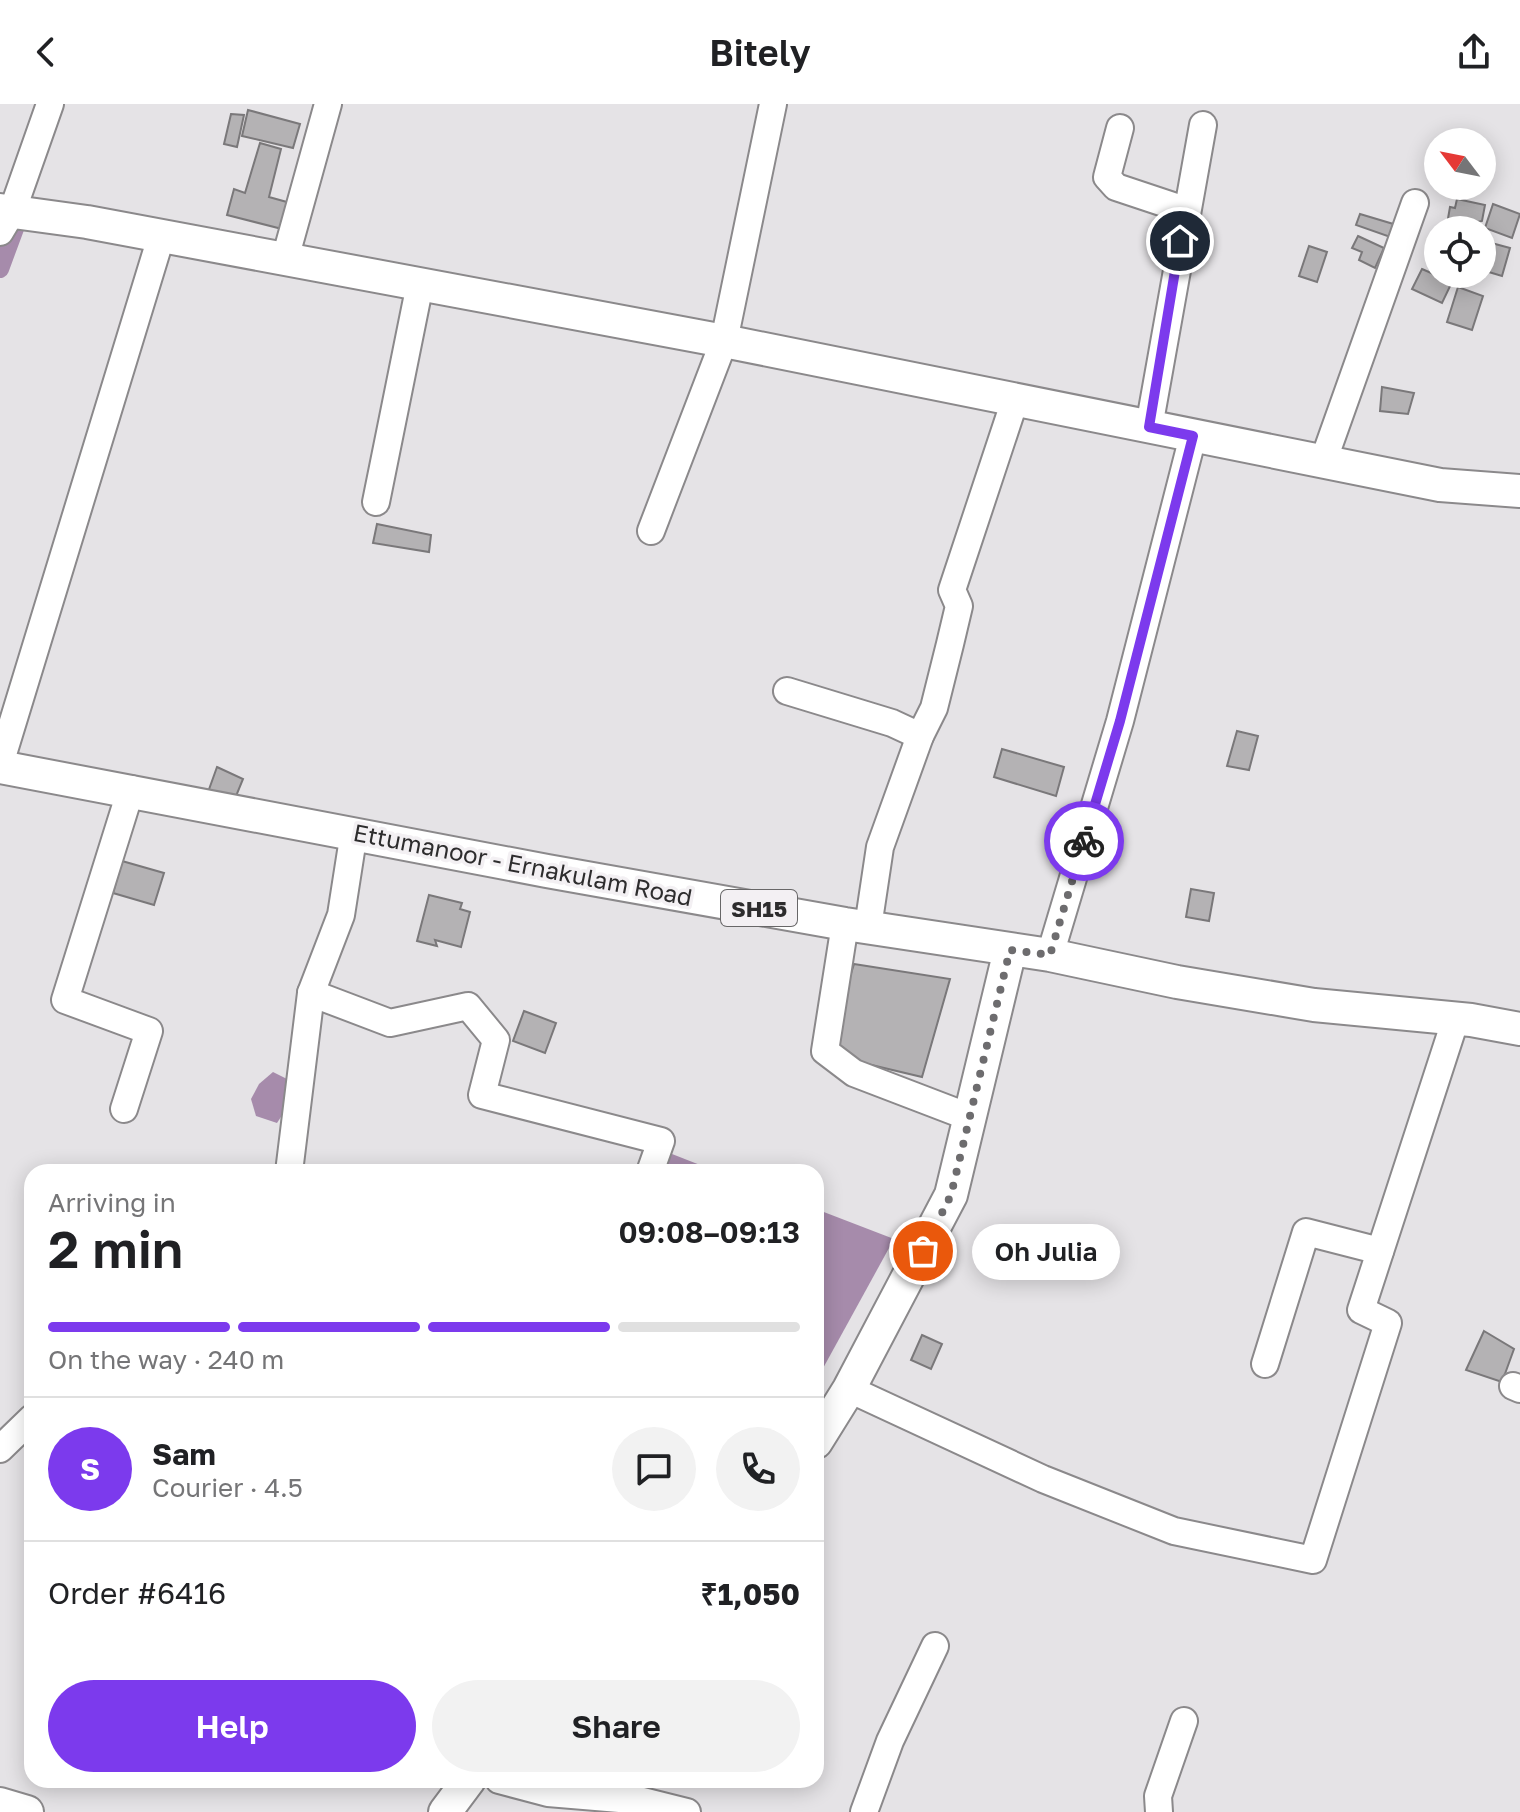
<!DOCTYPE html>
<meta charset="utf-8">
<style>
:root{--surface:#fff;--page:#f2f2f2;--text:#202124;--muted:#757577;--line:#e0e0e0;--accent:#7c3aed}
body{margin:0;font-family:"Golos Text",sans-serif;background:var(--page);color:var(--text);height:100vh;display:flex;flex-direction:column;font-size:30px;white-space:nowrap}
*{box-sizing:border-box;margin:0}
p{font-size:26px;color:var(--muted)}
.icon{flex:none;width:44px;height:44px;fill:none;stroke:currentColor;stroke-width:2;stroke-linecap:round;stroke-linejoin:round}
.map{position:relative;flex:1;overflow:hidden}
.sheet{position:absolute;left:24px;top:1060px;width:800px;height:624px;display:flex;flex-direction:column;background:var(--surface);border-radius:24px;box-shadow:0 4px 20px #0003}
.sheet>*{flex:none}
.needle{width:52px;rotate:302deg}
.controls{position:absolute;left:1424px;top:24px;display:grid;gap:16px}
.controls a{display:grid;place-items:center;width:72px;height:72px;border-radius:50%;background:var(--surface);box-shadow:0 4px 20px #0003;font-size:40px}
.pin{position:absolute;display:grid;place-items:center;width:68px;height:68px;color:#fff;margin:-34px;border:4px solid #fff;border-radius:50%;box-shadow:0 2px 8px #0007}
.courier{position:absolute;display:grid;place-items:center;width:80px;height:80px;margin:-40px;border:6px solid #7c3aed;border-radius:50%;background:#fff;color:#222;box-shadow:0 2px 10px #0007}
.bubble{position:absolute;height:56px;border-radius:28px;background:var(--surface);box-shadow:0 4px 20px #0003;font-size:26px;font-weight:600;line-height:56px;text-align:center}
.head em{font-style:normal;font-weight:600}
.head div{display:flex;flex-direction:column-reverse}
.head{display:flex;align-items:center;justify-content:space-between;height:136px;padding:0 24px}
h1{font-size:52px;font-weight:600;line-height:60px}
.bar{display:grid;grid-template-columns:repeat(4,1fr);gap:12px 8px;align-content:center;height:96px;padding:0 24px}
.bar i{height:10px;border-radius:6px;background:var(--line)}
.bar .selected{background:var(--accent)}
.bar p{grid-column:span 4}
.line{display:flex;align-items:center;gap:20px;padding:0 24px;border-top:2px solid var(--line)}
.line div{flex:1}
.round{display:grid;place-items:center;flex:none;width:84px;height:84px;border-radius:42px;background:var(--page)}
.cta{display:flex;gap:16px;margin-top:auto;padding:16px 24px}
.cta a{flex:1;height:92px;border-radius:48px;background:var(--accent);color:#fff;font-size:32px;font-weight:600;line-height:92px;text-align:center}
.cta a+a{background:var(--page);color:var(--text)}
header{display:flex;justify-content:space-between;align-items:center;height:104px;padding:0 24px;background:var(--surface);font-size:36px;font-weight:600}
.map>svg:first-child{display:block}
.water{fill:#a68bab}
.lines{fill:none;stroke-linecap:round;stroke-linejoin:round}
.canal{stroke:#a68bab;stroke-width:18}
.building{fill:#b4b2b4;stroke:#7a787a;stroke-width:2}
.minor-casing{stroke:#8b898b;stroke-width:30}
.major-casing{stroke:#8b898b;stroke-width:36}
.minor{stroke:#fff;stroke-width:26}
.major{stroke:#fff;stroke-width:32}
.done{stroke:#6d6c6e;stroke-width:8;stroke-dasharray:0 14.4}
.route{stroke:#7c3aed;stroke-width:10}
.labels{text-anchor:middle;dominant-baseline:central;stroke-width:7;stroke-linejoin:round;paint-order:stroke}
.shield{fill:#f3f0f3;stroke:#686768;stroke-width:2}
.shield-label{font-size:22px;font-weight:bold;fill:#2d2c2d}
.street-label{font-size:24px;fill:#2d2c2d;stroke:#f3f0f3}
</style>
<header><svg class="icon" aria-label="back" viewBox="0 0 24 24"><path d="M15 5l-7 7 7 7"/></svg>Bitely<svg class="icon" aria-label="share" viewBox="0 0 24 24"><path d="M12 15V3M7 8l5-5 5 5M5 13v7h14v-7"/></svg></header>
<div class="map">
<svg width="1520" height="1708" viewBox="0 0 1520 1708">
<rect width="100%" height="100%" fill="#e5e3e6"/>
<!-- water -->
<g class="water">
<polygon points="273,968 291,977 292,996 277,1019 256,1012 251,995 259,980"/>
<polygon points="672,1050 718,1068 661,1068"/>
<polygon points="816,1105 894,1135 816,1277"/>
</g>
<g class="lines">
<!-- canal -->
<polyline class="canal" points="0,165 20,111"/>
</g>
<!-- building -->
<g class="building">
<polygon points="248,6 300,20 293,44 242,32"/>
<polygon points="231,10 244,11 237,43 224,40"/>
<polygon points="260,39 281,45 269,93 294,100 286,126 227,111 234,85 245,89"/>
<polygon points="1457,95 1485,101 1482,117 1477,118 1475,126 1446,126 1450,103 1455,104"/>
<polygon points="1493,100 1520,110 1512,134 1485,124"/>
<polygon points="1360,110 1400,122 1396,135 1356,121"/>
<polygon points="1358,132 1384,144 1375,164 1359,156 1362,148 1352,144"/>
<polygon points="1484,137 1510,144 1502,172 1482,166"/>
<polygon points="1309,142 1327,148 1317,178 1299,172"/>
<polygon points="1422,165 1452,178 1442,199 1412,185"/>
<polygon points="1458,183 1483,192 1472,226 1447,218"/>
<polygon points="1382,283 1414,289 1408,310 1380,307"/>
<polygon points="377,420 431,431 429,448 373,439"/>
<polygon points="1237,627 1258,632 1249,666 1227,662"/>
<polygon points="1002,645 1064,663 1056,692 994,673"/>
<polygon points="217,663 243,675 232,702 207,691"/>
<polygon points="122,757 164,769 154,801 113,789"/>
<polygon points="1191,785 1214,789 1209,817 1186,813"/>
<polygon points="429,791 462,799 460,805 470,808 461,843 435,836 437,842 417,837"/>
<polygon points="854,860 950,875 922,973 838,953 828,942"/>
<polygon points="524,907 556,919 545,949 513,937"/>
<polygon points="1484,1227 1514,1245 1502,1278 1466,1266"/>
<polygon points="922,1231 942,1240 931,1265 911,1256"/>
</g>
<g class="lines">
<defs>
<g id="minor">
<polyline points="1120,24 1107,73 1116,83 1185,106"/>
<polyline points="0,128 12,108 50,0"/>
<polyline points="285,155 328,0"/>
<polyline points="1149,323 1203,21"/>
<polyline points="1323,358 1415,99"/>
<polyline points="376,398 420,180"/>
<polyline points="651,427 724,237 773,0"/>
<polyline points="787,587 892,619 920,632"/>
<polyline points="0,660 161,133"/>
<polyline points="354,728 341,811 311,889 390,919 468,902 496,936 482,991 661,1037 650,1068"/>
<polyline points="845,820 825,947 854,969 969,1013"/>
<polyline points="868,823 880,743 920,632 934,604 950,540 959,502 952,486 1015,296"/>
<polyline points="1050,851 1120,617 1193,332"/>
<polyline points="124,1005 149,927 65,896 131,685"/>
<polyline points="289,1068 311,889"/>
<polyline points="1265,1260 1306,1128 1380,1147"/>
<polyline points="1513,1282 1520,1285"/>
<polyline points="849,1285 1043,1375 1174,1427 1313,1456 1388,1219 1361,1206 1456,914"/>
<polyline points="0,1345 32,1314"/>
<polyline points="499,1676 548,1689 643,1697 687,1708"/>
<polyline points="864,1708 890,1637 935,1542"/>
<polyline points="1159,1708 1158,1692 1184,1617"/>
</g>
<g id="major">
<polyline points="0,106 87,118 724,237 1440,381 1520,387"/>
<polyline points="0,663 547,767 845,820 1050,851 1177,878 1314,901 1471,916 1520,925"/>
<polyline points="816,1338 849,1285 951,1091 1010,846"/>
<polyline points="0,1700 27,1708"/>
<polyline points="445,1708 469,1676"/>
</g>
</defs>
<!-- minor casing -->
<use href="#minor" class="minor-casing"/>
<!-- major casing -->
<use href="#major" class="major-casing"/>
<!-- minor -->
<use href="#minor" class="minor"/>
<!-- major -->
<use href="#major" class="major"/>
</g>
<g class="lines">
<!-- done -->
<polyline class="done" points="923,1147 951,1091 1010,846 1050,851 1084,737"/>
<!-- route -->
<polyline class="route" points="1084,737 1120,617 1193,332 1149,323 1180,137"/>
</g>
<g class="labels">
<!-- shield labels -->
<rect class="shield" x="721" y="786" width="76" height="36" rx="6"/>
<g class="shield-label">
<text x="759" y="804">SH15</text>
</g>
<!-- street labels -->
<g class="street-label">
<text transform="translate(523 760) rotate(11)">Ettumanoor - Ernakulam Road</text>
</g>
</g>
</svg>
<div class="controls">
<a><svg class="needle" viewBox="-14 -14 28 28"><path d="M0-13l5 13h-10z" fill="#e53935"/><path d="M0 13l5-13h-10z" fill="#757577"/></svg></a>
<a><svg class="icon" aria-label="locate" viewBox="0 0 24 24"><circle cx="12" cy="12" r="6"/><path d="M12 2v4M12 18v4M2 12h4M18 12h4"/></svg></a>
</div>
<div class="pin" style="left:923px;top:1147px;background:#ea580c"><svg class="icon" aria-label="bag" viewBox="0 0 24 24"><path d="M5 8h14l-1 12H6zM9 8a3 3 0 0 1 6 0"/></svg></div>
<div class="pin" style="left:1180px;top:137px;background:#1f2937"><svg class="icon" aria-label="home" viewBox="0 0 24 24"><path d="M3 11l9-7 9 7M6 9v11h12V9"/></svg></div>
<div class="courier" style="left:1084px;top:737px"><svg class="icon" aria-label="bike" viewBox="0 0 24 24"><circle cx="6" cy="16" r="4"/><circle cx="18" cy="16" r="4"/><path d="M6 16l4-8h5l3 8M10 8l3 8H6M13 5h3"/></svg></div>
<div class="bubble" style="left:972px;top:1120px;width:148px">Oh Julia</div>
<section class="sheet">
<div class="head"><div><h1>2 min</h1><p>Arriving in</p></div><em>09:08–09:13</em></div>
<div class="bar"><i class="selected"></i><i class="selected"></i><i class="selected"></i><i></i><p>On the way · 240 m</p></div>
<div class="line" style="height:144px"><b class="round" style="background:var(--accent);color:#fff">S</b><div><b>Sam</b><p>Courier · 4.5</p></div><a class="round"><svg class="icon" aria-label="chat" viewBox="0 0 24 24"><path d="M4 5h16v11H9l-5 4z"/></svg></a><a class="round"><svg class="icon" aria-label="phone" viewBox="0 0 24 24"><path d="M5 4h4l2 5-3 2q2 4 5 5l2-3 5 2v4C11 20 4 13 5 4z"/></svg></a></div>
<div class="line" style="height:104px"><div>Order #6416</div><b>₹1,050</b></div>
<div class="cta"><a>Help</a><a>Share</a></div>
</section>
</div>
